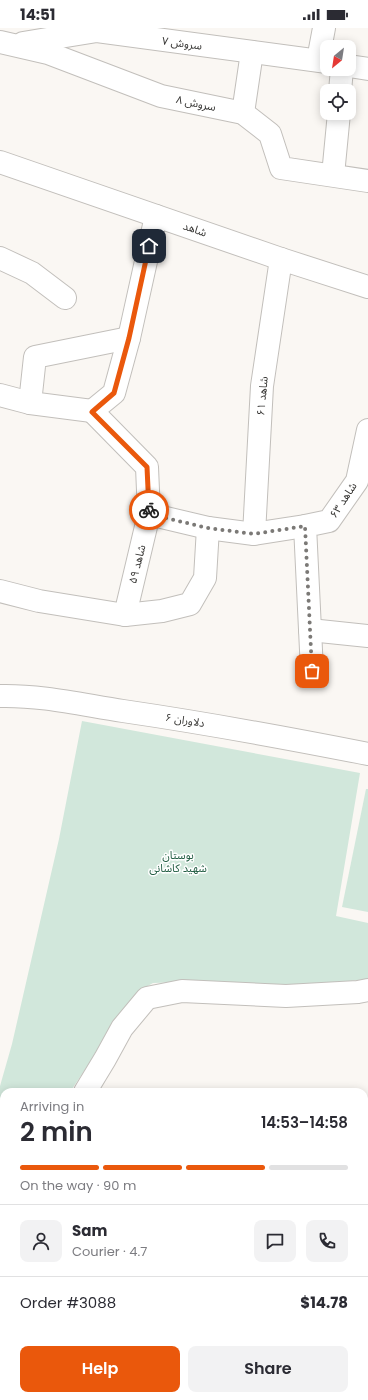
<!DOCTYPE html>
<meta charset="utf-8">
<style>
:root{--surface:#fff;--page:#f2f2f3;--text:#2b2b33;--muted:#7c7c81;--line:#e1e1e2;--accent:#ea580c}
body{margin:0;font-family:Poppins,"Noto Sans Arabic",sans-serif;background:var(--page);color:var(--text);height:100vh;display:flex;flex-direction:column;font-size:15px;white-space:nowrap}
*{box-sizing:border-box;margin:0}
p{font-size:13px;color:var(--muted)}
.icon{flex:none;width:22px;height:22px;fill:none;stroke:currentColor;stroke-width:2;stroke-linecap:round;stroke-linejoin:round}
.map{position:relative;flex:1;overflow:hidden}
.sheet{position:absolute;left:0px;top:1060px;width:368px;height:312px;display:flex;flex-direction:column;background:var(--surface);border-radius:12px 12px 0 0;box-shadow:0 2px 10px #0003}
.sheet>*{flex:none}
.needle{width:26px;rotate:210deg}
.tools{position:absolute;left:320px;top:12px;display:grid;gap:8px}
.tools a{display:grid;place-items:center;width:36px;height:36px;border-radius:8px;background:var(--surface);box-shadow:0 2px 10px #0003;font-size:20px}
.pin{position:absolute;display:grid;place-items:center;width:34px;height:34px;color:#fff;margin:-17px;border-radius:8px;box-shadow:0 2px 6px #0006}
.courier{position:absolute;display:grid;place-items:center;width:40px;height:40px;margin:-20px;border:3px solid #ea580c;border-radius:50%;background:#fff;color:#222;box-shadow:0 1px 5px #0007}
.head em{font-style:normal;font-weight:600}
.head div{display:flex;flex-direction:column-reverse}
.head{display:flex;align-items:center;justify-content:space-between;height:68px;padding:0 20px}
h1{font-size:26px;font-weight:600;line-height:30px}
.bar{display:grid;grid-template-columns:repeat(4,1fr);gap:6px 4px;align-content:center;height:48px;padding:0 20px}
.bar i{height:5px;border-radius:3px;background:var(--line)}
.bar .on{background:var(--accent)}
.bar p{grid-column:span 4}
.line{display:flex;align-items:center;gap:10px;padding:0 20px;border-top:1px solid var(--line)}
.line div{flex:1}
.round{display:grid;place-items:center;flex:none;width:42px;height:42px;border-radius:8px;background:var(--page)}
.button{display:flex;gap:8px;margin-top:auto;padding:8px 20px}
.button a{flex:1;height:46px;border-radius:8px;background:var(--accent);color:#fff;font-size:16px;font-weight:600;line-height:46px;text-align:center}
.button a+a{background:var(--page);color:var(--text)}
.status{display:flex;justify-content:space-between;align-items:center;height:28px;padding:0 20px;background:var(--surface);direction:ltr}
.status svg{height:11px;fill:currentColor}
.map>svg:first-child{display:block}
.green{fill:#d1e7db}
.building{fill:#dddad6}
.lines{fill:none;stroke-linecap:round;stroke-linejoin:round}
.lane-casing{stroke:#c2bfbb;stroke-width:14}
.street-casing{stroke:#c2bfbb;stroke-width:24}
.secondary-casing{stroke:#c2bfbb;stroke-width:24}
.lane{stroke:#fff;stroke-width:12}
.street{stroke:#fff;stroke-width:22}
.secondary{stroke:#fff;stroke-width:22}
.done{stroke:#7b7976;stroke-width:4;stroke-dasharray:0 7.2}
.route{stroke:#ea580c;stroke-width:5}
.labels{text-anchor:middle;dominant-baseline:central;stroke-width:3;stroke-linejoin:round;paint-order:stroke}
.street-label{font-size:11px;fill:#363533;stroke:#fff}
.park-label{font-size:11px;fill:#255f45;stroke:#fff}
</style>
<div class="status"><b>14:51</b><svg viewBox="0 0 49 12"><path d="M0 12V9h3v3zM5 12V6h3v6zM10 12V3h3v9zM15 12V0h3v12zM26 1h20v11H26zM47 4h2v5h-2z"/></svg></div>
<div class="map">
<svg width="368" height="1372" viewBox="0 0 368 1372">
<rect width="100%" height="100%" fill="#faf7f3"/>
<!-- green -->
<g class="green">
<polygon points="82,693 360,745 336,888 368,895 368,951 312,957 290,957 212,953 153,955 137,964 70,1064 4,1064 4,1083 0,1083 0,1058 12,1016 59,811"/>
<polygon points="366,761 368,761 368,884 342,879"/>
</g>
<!-- building -->
<g class="building">
<polygon points="0,1169 4,1170 4,1220 0,1219"/>
<rect x="364" y="1181" width="4" height="40"/>
</g>
<g class="lines">
<defs>
<g id="lane">
<polyline points="0,1160 4,1160"/>
<polyline points="364,1237 368,1238"/>
<polyline points="0,1243 4,1244"/>
</g>
<g id="street">
<polyline points="0,14 48,25 161,68 243,85 270,106 281,140 368,153"/>
<polyline points="23,15 97,3 327,34"/>
<polyline points="318,32 324,0"/>
<polyline points="349,38 368,41"/>
<polyline points="340,63 342,41"/>
<polyline points="243,85 252,24"/>
<polyline points="333,147 339,85"/>
<polyline points="0,230 32,245 65,270"/>
<polyline points="0,367 30,375 92,383"/>
<polyline points="30,375 35,329 129,310"/>
<polyline points="149,486 208,500 254,506 305,498"/>
<polyline points="254,506 262,358 281,231"/>
<polyline points="0,563 39,573 125,587 162,583 190,576 205,550 208,500"/>
<polyline points="125,587 149,486 147,439 92,383 114,365 129,310 156,188"/>
<polyline points="310,602 368,608"/>
<polyline points="312,643 305,498 329,493 357,453 368,402"/>
<polyline points="85,1064 105,1031 122,1000 147,970 182,963 286,968 358,964 368,962"/>
<polyline points="0,1355 4,1356"/>
<polyline points="115,1368 151,1372"/>
<polyline points="267,1372 268,1368"/>
</g>
<g id="secondary">
<polyline points="0,134 281,231 368,259"/>
<path d="M0,668C41,667 83,677 123,683C205,695 287,710 368,726"/>
<polyline points="0,1107 4,1108"/>
<polyline points="364,1143 368,1143"/>
</g>
</defs>
<!-- lane casing -->
<use href="#lane" class="lane-casing"/>
<!-- street casing -->
<use href="#street" class="street-casing"/>
<!-- secondary casing -->
<use href="#secondary" class="secondary-casing"/>
<!-- lane -->
<use href="#lane" class="lane"/>
<!-- street -->
<use href="#street" class="street"/>
<!-- secondary -->
<use href="#secondary" class="secondary"/>
</g>
<g class="lines">
<!-- done -->
<polyline class="done" points="149,482 149,486 208,500 254,506 305,498 312,643"/>
<!-- route -->
<polyline class="route" points="149,482 147,439 92,384 114,365 129,310 149,218"/>
</g>
<g class="labels">
<!-- street labels -->
<g class="street-label">
<text transform="translate(182 15) rotate(8)">سروش ۷</text>
<text transform="translate(196 75) rotate(12)">سروش ۸</text>
<text transform="translate(195 201) rotate(19)">شاهد</text>
<text transform="translate(262 368) rotate(-85)">شاهد ۶۱</text>
<text transform="translate(343 472) rotate(-57)">شاهد ۶۳</text>
<text transform="translate(137 536) rotate(-76)">شاهد ۵۹</text>
<text transform="translate(185 692) rotate(9)">دلاوران ۶</text>
</g>
<!-- park labels -->
<g class="park-label">
<text x="178" y="827">بوستان<tspan x="178" dy="13">شهید کاشانی</tspan></text>
</g>
</g>
</svg>
<div class="tools">
<a><svg class="needle" viewBox="-14 -14 28 28"><path d="M0-13l5 13h-10z" fill="#e53935"/><path d="M0 13l5-13h-10z" fill="#7c7c81"/></svg></a>
<a><svg class="icon" aria-label="locate" viewBox="0 0 24 24"><circle cx="12" cy="12" r="6"/><path d="M12 2v4M12 18v4M2 12h4M18 12h4"/></svg></a>
</div>
<div class="pin" style="left:312px;top:643px;background:#ea580c"><svg class="icon" aria-label="bag" viewBox="0 0 24 24"><path d="M5 8h14l-1 12H6zM9 8a3 3 0 0 1 6 0"/></svg></div>
<div class="pin" style="left:149px;top:218px;background:#1f2937"><svg class="icon" aria-label="home" viewBox="0 0 24 24"><path d="M3 11l9-7 9 7M6 9v11h12V9"/></svg></div>
<div class="courier" style="left:149px;top:482px"><svg class="icon" aria-label="bike" viewBox="0 0 24 24"><circle cx="6" cy="16" r="4"/><circle cx="18" cy="16" r="4"/><path d="M6 16l4-8h5l3 8M10 8l3 8H6M13 5h3"/></svg></div>
<section class="sheet">
<div class="head"><div><h1>2 min</h1><p>Arriving in</p></div><em>14:53–14:58</em></div>
<div class="bar"><i class="on"></i><i class="on"></i><i class="on"></i><i></i><p>On the way · 90 m</p></div>
<div class="line" style="height:72px"><a class="round"><svg class="icon" aria-label="person" viewBox="0 0 24 24"><circle cx="12" cy="8" r="4"/><path d="M4 21q1-7 8-7t8 7"/></svg></a><div><b>Sam</b><p>Courier · 4.7</p></div><a class="round"><svg class="icon" aria-label="chat" viewBox="0 0 24 24"><path d="M4 5h16v11H9l-5 4z"/></svg></a><a class="round"><svg class="icon" aria-label="phone" viewBox="0 0 24 24"><path d="M5 4h4l2 5-3 2q2 4 5 5l2-3 5 2v4C11 20 4 13 5 4z"/></svg></a></div>
<div class="line" style="height:52px"><div>Order #3088</div><b>$14.78</b></div>
<div class="button"><a>Help</a><a>Share</a></div>
</section>
</div>
